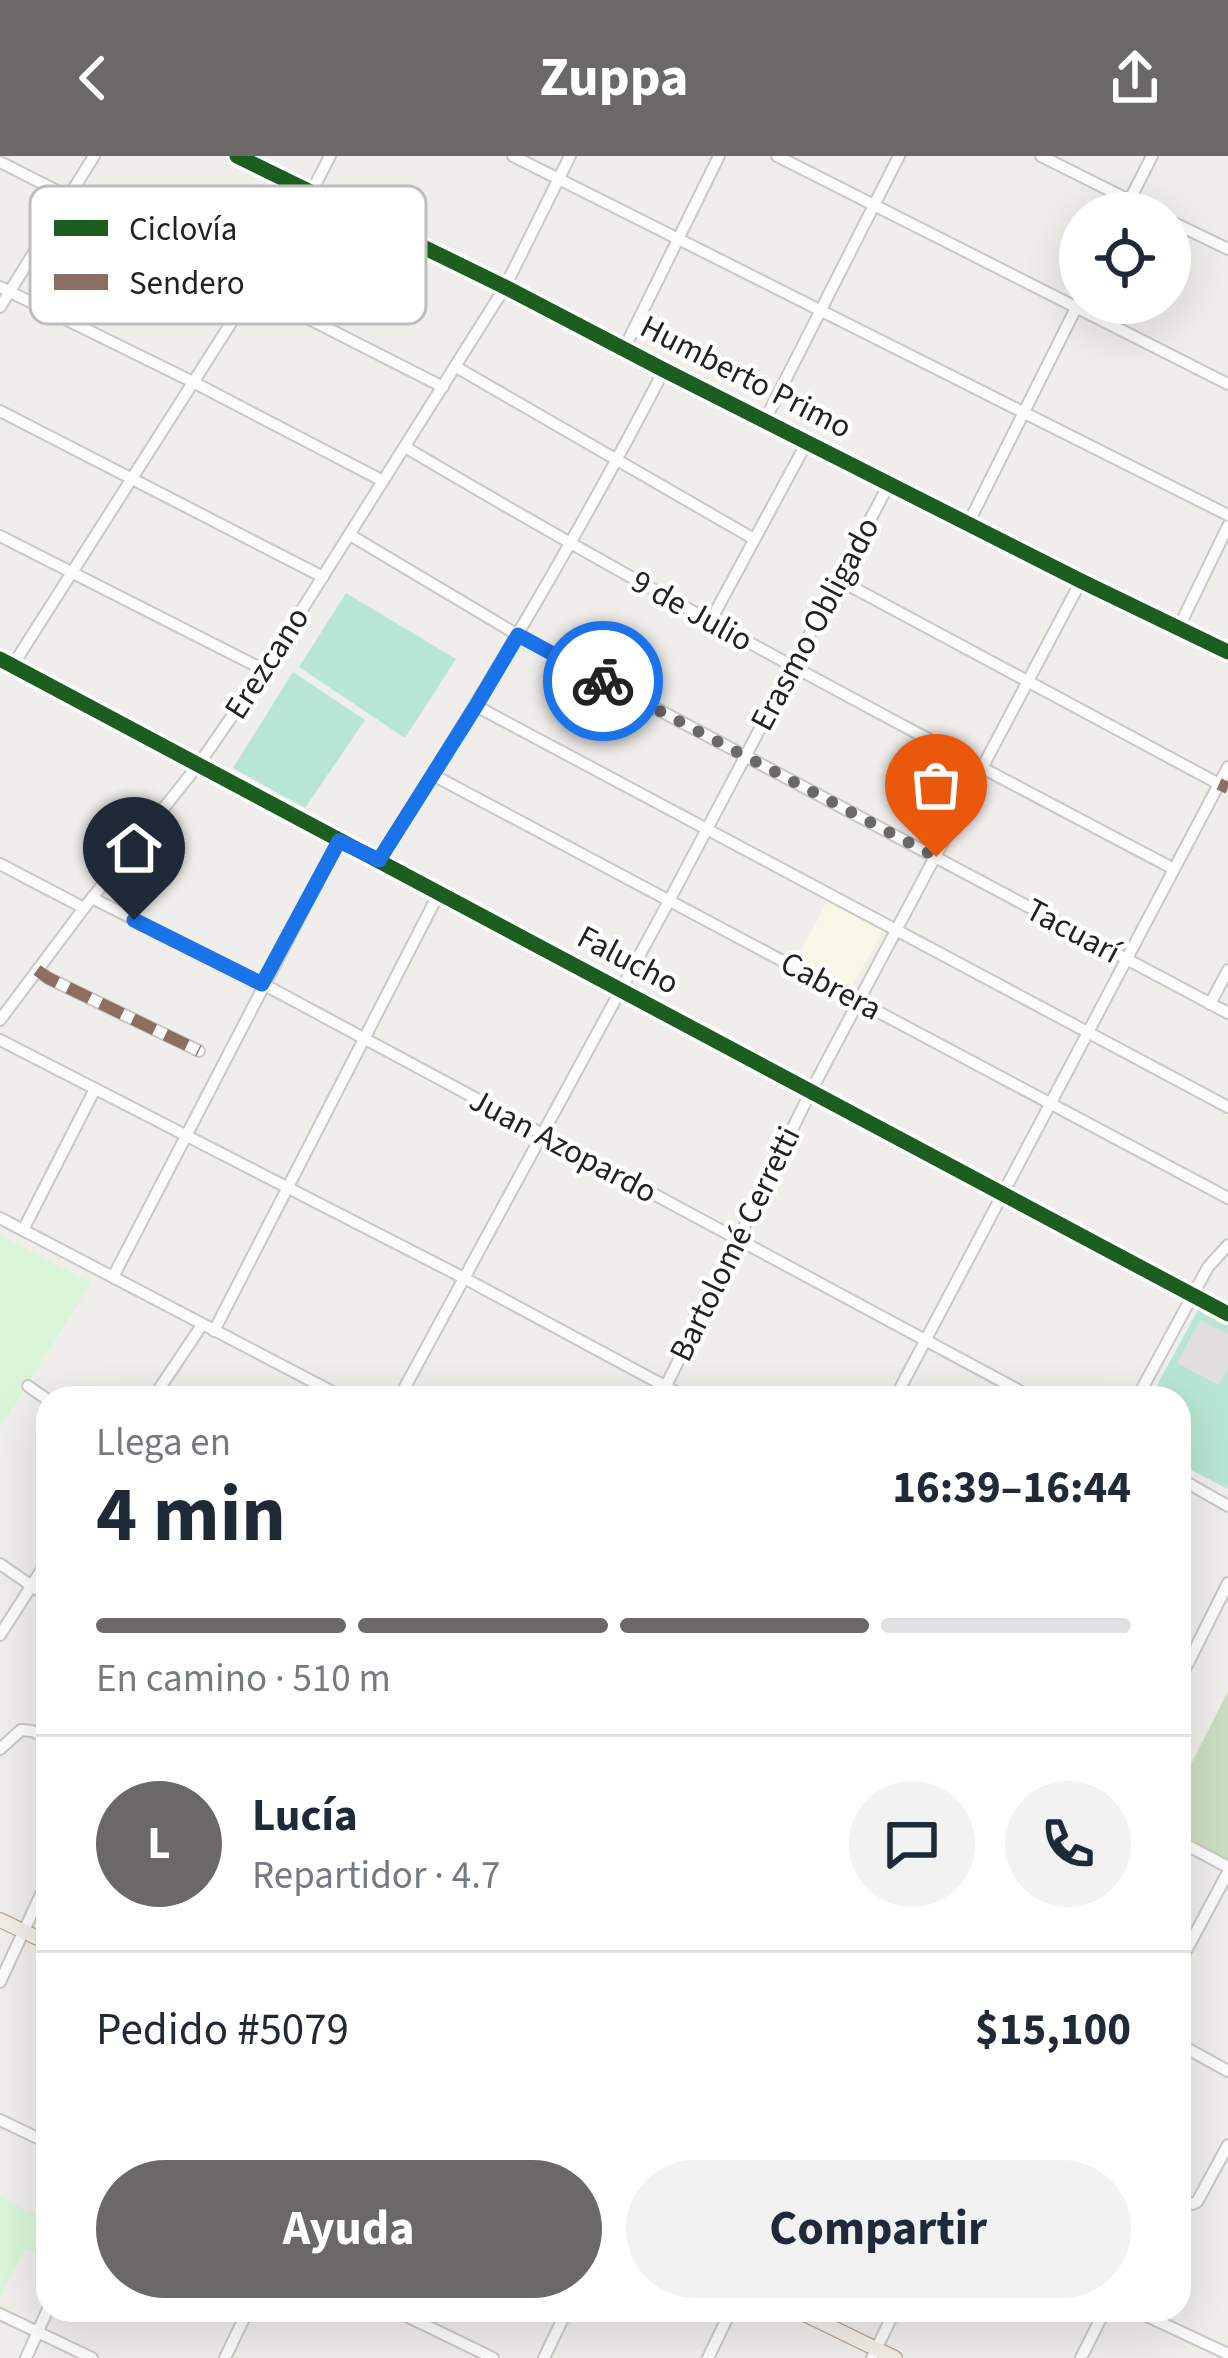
<!DOCTYPE html>
<html lang="es">
<meta charset="utf-8">
<style>
:root{--surface:#fff;--page:#f2f2f3;--text:#1f2937;--muted:#747a83;--line:#e0e1e3;--accent:#6a6968}
body{margin:0;font-family:"Source Sans 3",sans-serif;background:var(--page);color:var(--text);height:100vh;display:flex;flex-direction:column;font-size:45px;white-space:nowrap}
*{box-sizing:border-box;margin:0}
p{font-size:39px;color:var(--muted)}
.icon{flex:none;width:66px;height:66px;fill:none;stroke:currentColor;stroke-width:2;stroke-linecap:round;stroke-linejoin:round}
.map{position:relative;flex:1;overflow:hidden}
.details{position:absolute;left:36px;top:1230px;width:1155px;height:936px;display:flex;flex-direction:column;background:var(--surface);border-radius:36px;box-shadow:0 12px 48px #0002}
.details>*{flex:none}
.controls{position:absolute;left:1059px;top:36px;display:grid;gap:24px}
.controls a{display:grid;place-items:center;width:132px;height:132px;border-radius:50%;background:var(--surface);box-shadow:0 12px 48px #0002;font-size:60px}
.pin{position:absolute;display:grid;place-items:center;width:102px;height:102px;color:#fff;margin:-123px -51px;border-radius:50% 50% 50% 0;rotate:-45deg;box-shadow:0 0 12px #0007}
.pin .icon{rotate:45deg}
.courier{position:absolute;display:grid;place-items:center;width:120px;height:120px;margin:-60px;border:9px solid #1a73e8;border-radius:50%;background:#fff;color:#222;box-shadow:0 3px 15px #0007}
.summary em{font-style:normal;font-weight:700}
.summary div{display:flex;flex-direction:column-reverse}
.summary{display:flex;align-items:center;justify-content:space-between;height:204px;padding:0 60px}
h1{font-size:78px;font-weight:700;line-height:90px}
.bar{display:grid;grid-template-columns:repeat(4,1fr);gap:18px 12px;align-content:center;height:144px;padding:0 60px}
.bar i{height:15px;border-radius:9px;background:var(--line)}
.bar .current{background:var(--accent)}
.bar p{grid-column:span 4}
.line{display:flex;align-items:center;gap:30px;padding:0 60px;border-top:3px solid var(--line)}
.line div{flex:1}
.round{display:grid;place-items:center;flex:none;width:126px;height:126px;border-radius:63px;background:var(--page)}
.action{display:flex;gap:24px;margin-top:auto;padding:24px 60px}
.action a{flex:1;height:138px;border-radius:72px;background:var(--accent);color:#fff;font-size:48px;font-weight:700;line-height:138px;text-align:center}
.action a+a{background:var(--page);color:var(--text)}
header{display:flex;justify-content:space-between;align-items:center;height:156px;padding:0 60px;background:var(--accent);color:#fff;font-size:54px;font-weight:700}
.map>svg:first-child{display:block}
.education{fill:#f8f7e8}
.forest{fill:#cbdec1}
.park{fill:#daf5da}
.pitch{fill:#b7e6d2}
.parking{fill:#e0dfde}
.lines{fill:none;stroke-linecap:round;stroke-linejoin:round}
.minor-casing{stroke:#c9c8c7;stroke-width:14}
.major-casing{stroke:#a79c86;stroke-width:16}
.minor{stroke:#fdfcfc;stroke-width:10}
.major{stroke:#f3ede7;stroke-width:14}
.quiet{stroke:#8d6e63;stroke-width:12;stroke-dasharray:24 12;stroke-linecap:butt}
.cycleway-casing{stroke:#fff;stroke-width:22}
.cycleway{stroke:#1b5e20;stroke-width:15}
.done{stroke:#6a6968;stroke-width:12;stroke-dasharray:0 21.6}
.route{stroke:#1a73e8;stroke-width:15}
.labels{text-anchor:middle;dominant-baseline:central;stroke-width:9;stroke-linejoin:round;paint-order:stroke}
.street-label{font-size:33px;fill:#222;stroke:#fff}
.key{fill:#fff;stroke:#bdbdbd;stroke-width:3}
.key-label{font-size:33px;fill:#222}
</style>
<header><svg class="icon" aria-label="back" viewBox="0 0 24 24"><path d="M15 5l-7 7 7 7"/></svg>Zuppa<svg class="icon" aria-label="share" viewBox="0 0 24 24"><path d="M12 15V3M7 8l5-5 5 5M5 13v7h14v-7"/></svg></header>
<div class="map">
<svg width="1228" height="2202" viewBox="0 0 1228 2202">
<rect width="100%" height="100%" fill="#f0eeeb"/>
<!-- education -->
<polygon class="education" points="828,743 884,772 853,830 798,801"/>
<!-- forest -->
<polygon class="forest" points="1228,1535 1228,1705 1179,1679 1179,1632"/>
<!-- park -->
<g class="park">
<polygon points="0,1079 91,1127 0,1272"/>
<polygon points="0,2041 48,2064 48,2103 25,2093 0,2141"/>
</g>
<!-- pitch -->
<g class="pitch">
<polygon points="346,437 456,503 405,582 299,511"/>
<polygon points="293,516 365,564 305,652 233,612"/>
<polygon points="1199,1152 1228,1168 1228,1333 1179,1308 1179,1242 1150,1242"/>
</g>
<!-- parking -->
<polygon class="parking" points="1200,1164 1228,1178 1228,1212 1218,1229 1177,1207"/>
<g class="lines">
<defs>
<g id="minor">
<polyline points="237,0 505,131 664,214 1081,425 1228,496"/>
<polyline points="513,0 1228,359"/>
<polyline points="777,0 1228,228"/>
<polyline points="1041,0 1155,57"/>
<polyline points="0,6 443,231"/>
<polyline points="1123,57 1152,0"/>
<polyline points="1170,65 1228,93"/>
<polyline points="0,131 193,226 383,325"/>
<polyline points="0,151 94,0"/>
<polyline points="624,193 719,0"/>
<polyline points="456,211 754,383"/>
<polyline points="0,255 323,421"/>
<polyline points="765,264 899,0"/>
<path d="M405,291C656,440 915,577 1174,713"/>
<polyline points="968,368 1080,144"/>
<polyline points="350,379 518,479 1228,857"/>
<polyline points="0,380 264,514"/>
<polyline points="839,424 1219,628"/>
<polyline points="711,464 807,286"/>
<polyline points="1179,471 1228,370"/>
<polyline points="0,503 1228,1158"/>
<polyline points="13,509 252,134 311,37 330,0"/>
<polyline points="476,550 1228,951"/>
<polyline points="433,619 1228,1042"/>
<path d="M379,704C480,545 577,383 664,214"/>
<polyline points="0,708 84,752"/>
<polyline points="92,742 263,828 1033,1242"/>
<polyline points="37,814 48,822 199,895"/>
<polyline points="1210,848 1228,814"/>
<polyline points="0,864 84,752 199,608 264,514 505,131 570,0"/>
<polyline points="0,884 464,1122 687,1242"/>
<polyline points="0,1062 344,1242"/>
<polyline points="23,1074 95,933"/>
<polyline points="113,1121 339,685"/>
<polyline points="214,1175 439,737"/>
<polyline points="28,1230 48,1244"/>
<polyline points="153,1242 202,1169"/>
<polyline points="399,1242 669,745 889,328"/>
<polyline points="660,1242 810,937 1081,425"/>
<polyline points="895,1242 1228,611"/>
<polyline points="1137,1242 1208,1111 1228,1089"/>
<polyline points="1179,1322 1228,1350"/>
<polyline points="0,1408 48,1441"/>
<polyline points="0,1479 48,1404"/>
<polyline points="1179,1525 1228,1427"/>
<polyline points="0,1593 21,1574 32,1575 48,1582"/>
<polyline points="1179,1685 1228,1711"/>
<polyline points="1179,1808 1228,1716"/>
<polyline points="0,1826 48,1723"/>
<polyline points="1179,1888 1228,1915"/>
<polyline points="0,1964 48,1987"/>
<polyline points="1179,2043 1192,2048 1197,2046 1228,1989"/>
<polyline points="394,2154 493,2202"/>
<polyline points="1134,2154 1228,2198"/>
<polyline points="0,2158 92,2202"/>
<polyline points="26,2202 48,2153"/>
<polyline points="225,2202 248,2154"/>
<polyline points="544,2202 567,2154"/>
<polyline points="708,2202 731,2154"/>
<polyline points="872,2202 895,2154"/>
<polyline points="1081,2202 1105,2154"/>
</g>
<g id="major">
<polyline points="0,1764 48,1787"/>
<polyline points="796,2154 895,2202"/>
</g>
</defs>
<!-- minor casing -->
<use href="#minor" class="minor-casing"/>
<!-- major casing -->
<use href="#major" class="major-casing"/>
<!-- minor -->
<use href="#minor" class="minor"/>
<!-- major -->
<use href="#major" class="major"/>
<!-- quiet -->
<g class="quiet">
<polyline points="1219,628 1228,632"/>
<polyline points="37,814 48,822 199,895"/>
</g>
<defs>
<g id="cycleway">
<polyline points="237,0 505,131 664,214 1081,425 1228,496"/>
<polyline points="0,503 1228,1158"/>
</g>
</defs>
<!-- cycleway casing -->
<use href="#cycleway" class="cycleway-casing"/>
<!-- cycleway -->
<use href="#cycleway" class="cycleway"/>
</g>
<g class="lines">
<!-- done -->
<polyline class="done" points="603,525 936,701"/>
<!-- route -->
<polyline class="route" points="134,764 262,828 339,685 379,704 476,550 518,479 603,525"/>
</g>
<g class="labels">
<!-- street labels -->
<g class="street-label">
<text transform="translate(746 221) rotate(27)">Humberto Primo</text>
<text transform="translate(692 455) rotate(29)">9 de Julio</text>
<text transform="translate(815 468) rotate(-62)">Erasmo Obligado</text>
<text transform="translate(267 507) rotate(-57)">Erezcano</text>
<text transform="translate(1073 775) rotate(28)">Tacuarí</text>
<text transform="translate(628 804) rotate(28)">Falucho</text>
<text transform="translate(831 830) rotate(28)">Cabrera</text>
<text transform="translate(563 990) rotate(28)">Juan Azopardo</text>
<text transform="translate(735 1088) rotate(-64)">Bartolomé Cerretti</text>
</g>
</g>
<!-- legend -->
<rect x="30" y="30" width="396" height="138" rx="18" class="key"/>
<rect x="54" y="64" width="54" height="16" fill="#1b5e20"/>
<rect x="54" y="118" width="54" height="16" fill="#8d6e63"/>
<g class="key-label">
<text x="129" y="84">Ciclovía</text>
<text x="129" y="138">Sendero</text>
</g>
</svg>
<div class="controls">
<a><svg class="icon" aria-label="locate" viewBox="0 0 24 24"><circle cx="12" cy="12" r="6"/><path d="M12 2v4M12 18v4M2 12h4M18 12h4"/></svg></a>
</div>
<div class="pin" style="left:936px;top:701px;background:#ea580c"><svg class="icon" aria-label="bag" viewBox="0 0 24 24"><path d="M5 8h14l-1 12H6zM9 8a3 3 0 0 1 6 0"/></svg></div>
<div class="pin" style="left:134px;top:764px;background:#1f2937"><svg class="icon" aria-label="home" viewBox="0 0 24 24"><path d="M3 11l9-7 9 7M6 9v11h12V9"/></svg></div>
<div class="courier" style="left:603px;top:525px"><svg class="icon" aria-label="bike" viewBox="0 0 24 24"><circle cx="6" cy="16" r="4"/><circle cx="18" cy="16" r="4"/><path d="M6 16l4-8h5l3 8M10 8l3 8H6M13 5h3"/></svg></div>
<section class="details">
<div class="summary"><div><h1>4 min</h1><p>Llega en</p></div><em>16:39–16:44</em></div>
<div class="bar"><i class="current"></i><i class="current"></i><i class="current"></i><i></i><p>En camino · 510 m</p></div>
<div class="line" style="height:216px"><b class="round" style="background:var(--accent);color:#fff">L</b><div><b>Lucía</b><p>Repartidor · 4.7</p></div><a class="round"><svg class="icon" aria-label="chat" viewBox="0 0 24 24"><path d="M4 5h16v11H9l-5 4z"/></svg></a><a class="round"><svg class="icon" aria-label="phone" viewBox="0 0 24 24"><path d="M5 4h4l2 5-3 2q2 4 5 5l2-3 5 2v4C11 20 4 13 5 4z"/></svg></a></div>
<div class="line" style="height:156px"><div>Pedido #5079</div><b>$15,100</b></div>
<div class="action"><a>Ayuda</a><a>Compartir</a></div>
</section>
</div>
